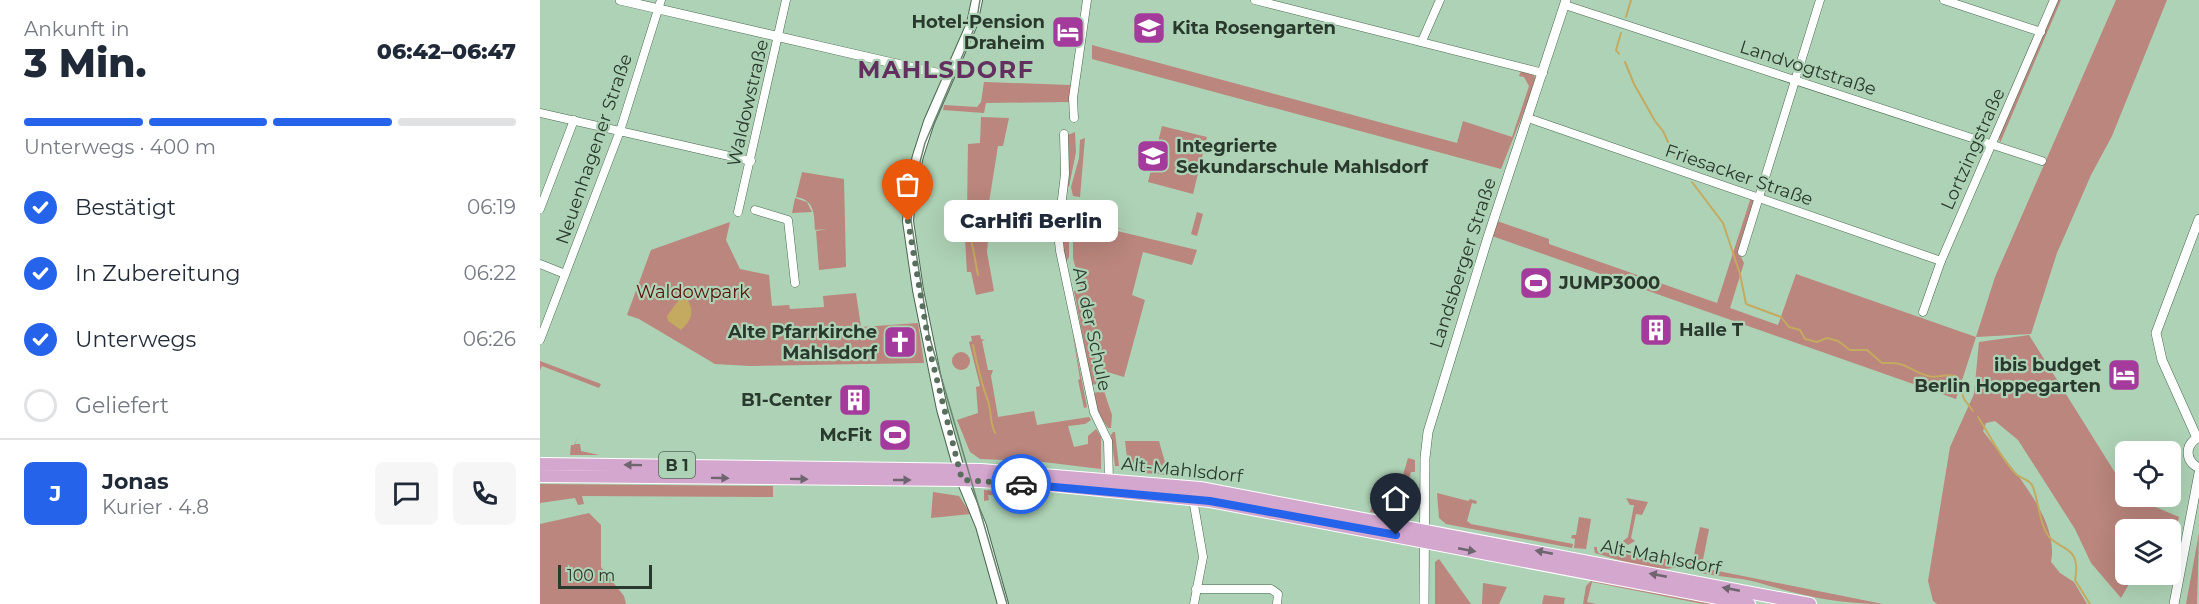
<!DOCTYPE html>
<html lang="de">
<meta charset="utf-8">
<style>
:root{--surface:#fff;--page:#f6f6f7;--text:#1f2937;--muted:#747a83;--line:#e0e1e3;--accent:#2563eb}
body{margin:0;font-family:Montserrat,sans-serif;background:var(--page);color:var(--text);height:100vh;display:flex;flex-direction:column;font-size:22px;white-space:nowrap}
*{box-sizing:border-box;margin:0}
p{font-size:20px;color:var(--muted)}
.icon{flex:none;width:33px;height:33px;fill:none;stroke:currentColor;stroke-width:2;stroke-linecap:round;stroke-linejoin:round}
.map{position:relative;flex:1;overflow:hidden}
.details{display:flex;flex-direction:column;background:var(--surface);width:540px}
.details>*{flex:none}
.tools{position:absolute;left:1575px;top:441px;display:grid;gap:12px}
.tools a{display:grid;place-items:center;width:66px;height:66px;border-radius:9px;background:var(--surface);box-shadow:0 6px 24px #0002;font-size:30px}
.scale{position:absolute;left:18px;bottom:15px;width:94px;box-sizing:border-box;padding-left:6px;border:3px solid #2a392d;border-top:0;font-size:16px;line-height:21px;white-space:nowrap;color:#2a392d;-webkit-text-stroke:4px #aed2b5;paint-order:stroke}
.pin{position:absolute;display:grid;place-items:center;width:51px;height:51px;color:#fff;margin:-62px -26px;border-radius:50% 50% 50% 0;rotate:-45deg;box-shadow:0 0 6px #0007}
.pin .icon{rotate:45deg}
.courier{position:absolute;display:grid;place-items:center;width:60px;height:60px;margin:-30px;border:4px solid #2563eb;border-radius:50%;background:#fff;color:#222;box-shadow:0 2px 8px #0007}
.bubble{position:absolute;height:42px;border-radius:9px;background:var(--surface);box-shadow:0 6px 24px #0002;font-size:20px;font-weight:800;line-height:42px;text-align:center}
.headline em{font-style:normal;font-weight:800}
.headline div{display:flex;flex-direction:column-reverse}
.headline{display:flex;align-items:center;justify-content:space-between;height:102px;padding:0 24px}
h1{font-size:39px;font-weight:800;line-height:45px}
.bar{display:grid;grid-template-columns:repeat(4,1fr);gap:9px 6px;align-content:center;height:72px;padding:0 24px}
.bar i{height:8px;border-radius:4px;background:var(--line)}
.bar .selected{background:var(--accent)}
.bar p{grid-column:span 4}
.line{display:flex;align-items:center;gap:15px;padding:0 24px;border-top:2px solid var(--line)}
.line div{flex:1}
.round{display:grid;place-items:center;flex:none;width:63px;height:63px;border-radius:9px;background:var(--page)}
ol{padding:0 24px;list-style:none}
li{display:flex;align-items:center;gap:18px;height:66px}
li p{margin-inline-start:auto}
li .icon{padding:6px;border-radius:50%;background:var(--accent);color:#fff;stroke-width:4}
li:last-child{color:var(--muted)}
li i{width:33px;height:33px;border:3px solid var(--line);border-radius:50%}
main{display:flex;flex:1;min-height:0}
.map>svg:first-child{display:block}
.green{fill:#ba867d}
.water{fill:#c4aa60}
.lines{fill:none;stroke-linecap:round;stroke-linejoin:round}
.stream{stroke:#c4aa60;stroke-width:2}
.minor-casing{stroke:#47684e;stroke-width:9}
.tertiary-casing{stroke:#47684e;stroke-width:10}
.secondary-casing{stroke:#47684e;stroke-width:12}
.primary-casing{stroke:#fff;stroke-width:14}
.minor{stroke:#fff;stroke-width:8}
.tertiary{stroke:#fff;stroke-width:9}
.secondary{stroke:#fff;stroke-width:10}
.primary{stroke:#d4a7cf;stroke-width:12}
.tram{stroke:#6b8570;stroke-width:1.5}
.oneway{fill:#6e656e}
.done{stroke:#586f5d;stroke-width:6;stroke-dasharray:0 10.8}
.route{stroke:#2563eb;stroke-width:8}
.labels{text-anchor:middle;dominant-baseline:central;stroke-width:4.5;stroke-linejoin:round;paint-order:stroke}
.shield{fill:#aed2b5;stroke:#526756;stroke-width:1.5}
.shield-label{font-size:16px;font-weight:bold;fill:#2a392d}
.poi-label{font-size:18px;font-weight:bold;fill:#2a392d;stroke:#aed2b5;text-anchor:end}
.street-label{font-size:18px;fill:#2a392d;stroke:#aed2b5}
.park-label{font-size:18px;fill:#571109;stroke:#aed2b5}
.district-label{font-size:24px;font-weight:bold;letter-spacing:1.5px;fill:#632f5f;stroke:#aed2b5}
</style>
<main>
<section class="details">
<div class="headline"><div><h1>3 Min.</h1><p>Ankunft in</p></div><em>06:42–06:47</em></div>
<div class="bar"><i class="selected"></i><i class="selected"></i><i class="selected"></i><i></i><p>Unterwegs · 400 m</p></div>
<ol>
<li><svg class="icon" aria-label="check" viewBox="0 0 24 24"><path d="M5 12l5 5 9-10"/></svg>Bestätigt<p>06:19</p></li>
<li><svg class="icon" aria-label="check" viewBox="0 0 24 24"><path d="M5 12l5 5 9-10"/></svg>In Zubereitung<p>06:22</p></li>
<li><svg class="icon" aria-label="check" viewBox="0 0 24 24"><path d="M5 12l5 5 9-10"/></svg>Unterwegs<p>06:26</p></li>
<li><i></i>Geliefert</li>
</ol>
<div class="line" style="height:108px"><b class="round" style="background:var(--accent);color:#fff">J</b><div><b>Jonas</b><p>Kurier · 4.8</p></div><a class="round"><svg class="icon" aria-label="chat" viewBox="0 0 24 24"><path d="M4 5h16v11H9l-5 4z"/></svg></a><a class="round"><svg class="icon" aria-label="phone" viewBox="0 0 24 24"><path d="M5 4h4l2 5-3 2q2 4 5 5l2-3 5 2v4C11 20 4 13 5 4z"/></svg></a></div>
</section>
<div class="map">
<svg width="1659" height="604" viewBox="0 0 1659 604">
<rect width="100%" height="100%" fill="#aed2b5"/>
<!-- green -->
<g class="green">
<polygon points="1517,0 1521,0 1460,143 1459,137"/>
<polygon points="1576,0 1627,0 1572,136 1551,175 1517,253 1491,334 1436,337 1416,399 952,236 957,221 1009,239 1009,244 1177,303 1211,197 1214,201 1199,253 1204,263 1190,308 1238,325 1256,274 1436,337 1455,277"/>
<polygon points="552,45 917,143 923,121 972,137 989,86 984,77 979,76 981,71 994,75 996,81 961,169 552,59"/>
<polygon points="444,82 530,85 529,102 446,103 444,113 403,110 404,105 437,107 441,102"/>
<polygon points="441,117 469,118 463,146 458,146 447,215 450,218 447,252 454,291 436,295 431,272 427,272 424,223 427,213 428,144 440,143"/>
<polygon points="622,126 667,137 653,194 608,182"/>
<polygon points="535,132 536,152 529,187 527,186 528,135"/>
<polygon points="545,138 540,197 533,196 531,187 539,158 540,140"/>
<path d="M262,172L304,179L306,267L279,270L276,231L286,229L275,230C274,214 275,200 256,197Z"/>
<polygon points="255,198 267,202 272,212 252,213"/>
<polygon points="531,202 539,202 539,217 589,231 531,218"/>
<polygon points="529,203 529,257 526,262 520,235 524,204"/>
<polygon points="657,212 663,214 657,236 651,234"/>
<polygon points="531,220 657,250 652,265 603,252 592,295 605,300 584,377 564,371 554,337 552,345 561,383 552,385 534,291 541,289 533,258 533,234 572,241 573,235 536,227 531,231"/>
<polygon points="190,222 186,240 200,269 229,275 232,306 249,305 250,309 284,307 283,296 316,293 321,327 378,323 384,363 210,366 175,364 99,319 87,315 111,250"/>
<polygon points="532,330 547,407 544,408 538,380 540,379"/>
<polygon points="440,335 441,339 445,340 442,341 448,370 453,370 451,376 458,417 494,411 497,425 549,417 551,420 545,424 528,426 534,447 548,444 548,436 556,429 561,437 561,469 495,461 440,459 430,452 417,420 438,413 436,387 440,386 429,342 432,341 431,336"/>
<path d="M1489,335L1579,479L1585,485L1586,496L1599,497L1606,503L1639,517L1631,552L1630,530H1586V574L1594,575L1581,598L1551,563L1535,529L1478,440L1455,421L1446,423L1443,431C1468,465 1520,517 1511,562L1520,573L1534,582L1547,604H1397L1393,601L1388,581L1410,447L1434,394L1439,342Z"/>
<circle cx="421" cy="361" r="9"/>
<polygon points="0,361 61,384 59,388 2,366 0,370"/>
<polygon points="564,391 572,415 571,428 568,428 558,413 554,393"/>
<polygon points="573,432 575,432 579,466 575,466 571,435"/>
<polygon points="38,437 35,444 40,444 41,451 59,455 30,455 31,445 34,445"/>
<polygon points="585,441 619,441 628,473 626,475 594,472 594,468 588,466"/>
<polygon points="868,458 875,460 875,472 871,472 868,481 865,480 855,513 872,516 853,516 830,512 834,500 839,501 838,505 849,508 853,494 857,495"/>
<polygon points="0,484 233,486 233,497 42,496 44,504 38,505 35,498 0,503"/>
<polygon points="444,490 474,493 467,496 448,495 449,500 444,501"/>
<polygon points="393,492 419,496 431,514 391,518"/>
<polygon points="897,493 928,501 930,499 937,501 936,504 932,503 927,521 931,524 1033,544 1032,548 906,524 899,518"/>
<polygon points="1086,498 1108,502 1102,515 1096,514 1091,538 1095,541 1088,545 1083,541 1088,537 1094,505 1090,505"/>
<polygon points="49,513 61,525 61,567 84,596 86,604 0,604 0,524"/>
<polygon points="1039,517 1051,519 1046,549 1034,548 1035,539 1031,538 1032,535 1036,535"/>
<polygon points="1160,527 1169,529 1163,560 1178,563 1178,566 1158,563 1157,567 1162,567 1161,572 1149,568 1148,560 1153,559"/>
<polygon points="1659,533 1657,604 1646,604"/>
<path d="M1054,547H1057V551L1080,555L1081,551H1086L1136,561L1141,566C1120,575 1077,559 1055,553Z"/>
<polygon points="899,559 931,604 895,604 895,562"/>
<path d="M1163,568L1343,604C1295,604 1260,595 1216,582C1202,578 1182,577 1166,574L1162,573Z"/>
<polygon points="1054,578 1192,604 1163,604 1052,582 1047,602 1056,604 1043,604 1046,586"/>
<polygon points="943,583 967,587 959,604 942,604"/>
<polygon points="1004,595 1025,598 1024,604 1002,604"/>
</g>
<!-- water -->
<path class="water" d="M151,288L155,291L148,301C155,312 151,321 141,330L128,321L127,316L146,290Z"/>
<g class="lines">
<!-- stream -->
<g class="stream">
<polyline points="1086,17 1091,0"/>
<polyline points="1079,54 1076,50 1081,33"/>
<polyline points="1085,62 1094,84 1115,121 1123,131 1136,159"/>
<path d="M1152,182L1183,223L1200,274L1206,304L1241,317L1249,327L1260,330L1265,339L1277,342L1287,338L1298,341L1310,350H1327L1342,363C1371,362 1366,370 1388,376C1398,379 1407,372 1417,377L1424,399L1433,411"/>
<polyline points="429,228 438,275"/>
<path d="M433,345C437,364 441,383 448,401C452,412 449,420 455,433"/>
<path d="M1438,417C1449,434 1463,462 1477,475C1482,479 1488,479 1492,485C1499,500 1498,518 1507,534C1517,551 1542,543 1535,580L1550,604"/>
</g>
<defs>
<g id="minor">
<polyline points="715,0 1003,73"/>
<polyline points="1404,0 1501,32"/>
<polyline points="1025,5 1502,161"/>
<polyline points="882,41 900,0"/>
<polyline points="0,113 211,161"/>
<polyline points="534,118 533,98 547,0"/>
<polyline points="988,118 1401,261"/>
<polyline points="524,134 525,174 518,233 520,251 554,412 568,441 569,483"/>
<polyline points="0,209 34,120"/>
<polyline points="215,210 248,220 255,283"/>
<polyline points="198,212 246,0"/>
<polyline points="1202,252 1280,0"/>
<polyline points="0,264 25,274"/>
<polyline points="1383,312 1401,261 1514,0"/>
<polyline points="0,340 80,131 121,0"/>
<polyline points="653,499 663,557 654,604"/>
<polyline points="656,589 731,589 738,594 737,604"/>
</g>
<g id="tertiary">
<polyline points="80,0 409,76"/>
<path d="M1659,437C1644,445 1645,461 1659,468"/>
<polyline points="1657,438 1622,360 1616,333 1659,219"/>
<polyline points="884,604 885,458 888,432 948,237 1026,0"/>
<polyline points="1634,604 1659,473"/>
</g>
<polyline id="secondary" points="437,0 432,24 389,122 378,156 371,185 368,221 378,290 402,409 422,480 441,526 463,604"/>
<g id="primary">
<polyline points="0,464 441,470 660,488 1270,604"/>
<polyline points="0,476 422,480 510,485 670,501 1209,604"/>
</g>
</defs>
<!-- minor casing -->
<use href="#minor" class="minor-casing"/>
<!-- tertiary casing -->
<use href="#tertiary" class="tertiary-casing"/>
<!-- secondary casing -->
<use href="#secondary" class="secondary-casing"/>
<!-- primary casing -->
<use href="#primary" class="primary-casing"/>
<!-- minor -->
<use href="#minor" class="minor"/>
<!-- tertiary -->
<use href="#tertiary" class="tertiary"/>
<!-- secondary -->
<use href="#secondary" class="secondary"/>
<!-- primary -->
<use href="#primary" class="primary"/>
<!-- tram -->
<polyline class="tram" points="440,0 436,24 385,143 374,185 371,220 389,335 467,604"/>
</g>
<!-- one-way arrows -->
<defs><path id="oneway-solid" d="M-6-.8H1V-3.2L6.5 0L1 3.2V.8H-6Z" transform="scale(1.5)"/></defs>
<g class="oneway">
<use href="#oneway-solid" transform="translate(93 465) rotate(-179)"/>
<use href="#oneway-solid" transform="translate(180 478) rotate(1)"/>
<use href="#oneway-solid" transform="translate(259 479) rotate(1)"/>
<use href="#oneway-solid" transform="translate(362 480)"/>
<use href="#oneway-solid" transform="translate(927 550) rotate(11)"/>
<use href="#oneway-solid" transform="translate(1004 552) rotate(-169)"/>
<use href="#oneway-solid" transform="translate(1118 575) rotate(-169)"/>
<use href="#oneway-solid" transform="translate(1191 589) rotate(-169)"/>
</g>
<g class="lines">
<!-- done -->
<polyline class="done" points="368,221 391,356 422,480 481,484"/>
<!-- route -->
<polyline class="route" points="481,484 670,501 856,535"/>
</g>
<!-- icons -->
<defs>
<symbol id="school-square" viewBox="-11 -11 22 22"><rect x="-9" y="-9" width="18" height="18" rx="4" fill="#a43a9c" stroke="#aed2b5"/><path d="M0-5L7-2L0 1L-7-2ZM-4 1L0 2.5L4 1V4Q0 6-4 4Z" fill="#fff"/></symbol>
<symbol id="hotel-square" viewBox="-11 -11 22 22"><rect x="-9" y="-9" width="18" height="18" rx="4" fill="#a43a9c" stroke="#aed2b5"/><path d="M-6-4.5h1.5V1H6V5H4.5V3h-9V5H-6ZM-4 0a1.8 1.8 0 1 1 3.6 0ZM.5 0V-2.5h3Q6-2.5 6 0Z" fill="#fff"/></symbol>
<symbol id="stadium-square" viewBox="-11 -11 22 22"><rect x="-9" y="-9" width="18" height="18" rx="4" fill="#a43a9c" stroke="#aed2b5"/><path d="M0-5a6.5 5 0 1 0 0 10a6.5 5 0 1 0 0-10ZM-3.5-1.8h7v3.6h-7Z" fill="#fff"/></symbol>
<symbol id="building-square" viewBox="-11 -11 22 22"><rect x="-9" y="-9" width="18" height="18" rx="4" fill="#a43a9c" stroke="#aed2b5"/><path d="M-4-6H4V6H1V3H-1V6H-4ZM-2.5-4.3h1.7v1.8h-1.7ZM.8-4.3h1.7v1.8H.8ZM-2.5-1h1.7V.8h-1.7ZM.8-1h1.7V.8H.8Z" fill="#fff"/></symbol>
<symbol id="church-square" viewBox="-11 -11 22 22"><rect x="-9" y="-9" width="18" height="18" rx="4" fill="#a43a9c" stroke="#aed2b5"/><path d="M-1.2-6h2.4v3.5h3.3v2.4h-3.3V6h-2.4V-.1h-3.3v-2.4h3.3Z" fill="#fff"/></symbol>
</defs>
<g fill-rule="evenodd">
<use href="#school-square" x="590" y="9" width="38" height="38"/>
<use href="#hotel-square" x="509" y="13" width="38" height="38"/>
<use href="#school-square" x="594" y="137" width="38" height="38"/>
<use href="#stadium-square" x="977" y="264" width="38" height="38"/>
<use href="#building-square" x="1097" y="311" width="38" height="38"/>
<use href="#church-square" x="341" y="323" width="38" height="38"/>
<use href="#hotel-square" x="1565" y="356" width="38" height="38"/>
<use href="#building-square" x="296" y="381" width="38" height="38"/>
<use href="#stadium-square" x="336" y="416" width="38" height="38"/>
</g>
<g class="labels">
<!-- shield labels -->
<rect class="shield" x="119" y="452" width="36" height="26" rx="4.5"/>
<g class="shield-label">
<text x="137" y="465">B 1</text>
</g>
<!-- poi labels -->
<g class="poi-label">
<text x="505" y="22">Hotel-Pension<tspan x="505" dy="21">Draheim</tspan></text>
<text x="632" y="28" text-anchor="start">Kita Rosengarten</text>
<text x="636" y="146" text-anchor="start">Integrierte<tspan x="636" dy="21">Sekundarschule Mahlsdorf</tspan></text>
<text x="1019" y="283" text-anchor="start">JUMP3000</text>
<text x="1139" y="330" text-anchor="start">Halle T</text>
<text x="337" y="332">Alte Pfarrkirche<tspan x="337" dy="21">Mahlsdorf</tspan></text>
<text x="1561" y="365">ibis budget<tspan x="1561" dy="21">Berlin Hoppegarten</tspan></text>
<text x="292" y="400">B1-Center</text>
<text x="332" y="435">McFit</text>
</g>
<!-- street labels -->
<g class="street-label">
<text transform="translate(1268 68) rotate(18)">Landvogtstraße</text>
<text transform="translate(208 103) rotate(-77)">Waldowstraße</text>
<text transform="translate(54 149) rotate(-71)">Neuenhagener Straße</text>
<text transform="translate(1433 149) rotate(-66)">Lortzingstraße</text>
<text transform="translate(1199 175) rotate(19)">Friesacker Straße</text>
<text transform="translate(923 263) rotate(-72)">Landsberger Straße</text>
<text transform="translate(552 329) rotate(78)">An der Schule</text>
<text transform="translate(642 470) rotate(6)">Alt-Mahlsdorf</text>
<text transform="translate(1121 557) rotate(11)">Alt-Mahlsdorf</text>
</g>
<!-- park labels -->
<g class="park-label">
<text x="153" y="292">Waldowpark</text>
</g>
<!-- district labels -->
<g class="district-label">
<text x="406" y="69">MAHLSDORF</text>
</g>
</g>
</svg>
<div class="tools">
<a><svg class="icon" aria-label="locate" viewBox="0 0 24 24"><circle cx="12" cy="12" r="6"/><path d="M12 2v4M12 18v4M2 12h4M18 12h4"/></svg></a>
<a><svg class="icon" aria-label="layers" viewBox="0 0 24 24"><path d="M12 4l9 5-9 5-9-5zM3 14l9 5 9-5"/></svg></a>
</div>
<div class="scale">100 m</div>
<div class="pin" style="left:368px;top:221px;background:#ea580c"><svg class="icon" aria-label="bag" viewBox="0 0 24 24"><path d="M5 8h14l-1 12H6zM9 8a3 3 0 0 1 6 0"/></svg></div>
<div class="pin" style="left:856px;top:535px;background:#1f2937"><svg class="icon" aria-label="home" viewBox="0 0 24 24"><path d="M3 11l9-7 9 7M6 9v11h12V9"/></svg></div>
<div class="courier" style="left:481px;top:484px"><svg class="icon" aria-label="car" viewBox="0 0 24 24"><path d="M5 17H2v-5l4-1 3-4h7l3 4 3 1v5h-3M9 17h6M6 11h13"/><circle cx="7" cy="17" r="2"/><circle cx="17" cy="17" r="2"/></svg></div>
<div class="bubble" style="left:404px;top:200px;width:174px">CarHifi Berlin</div>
</div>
</main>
